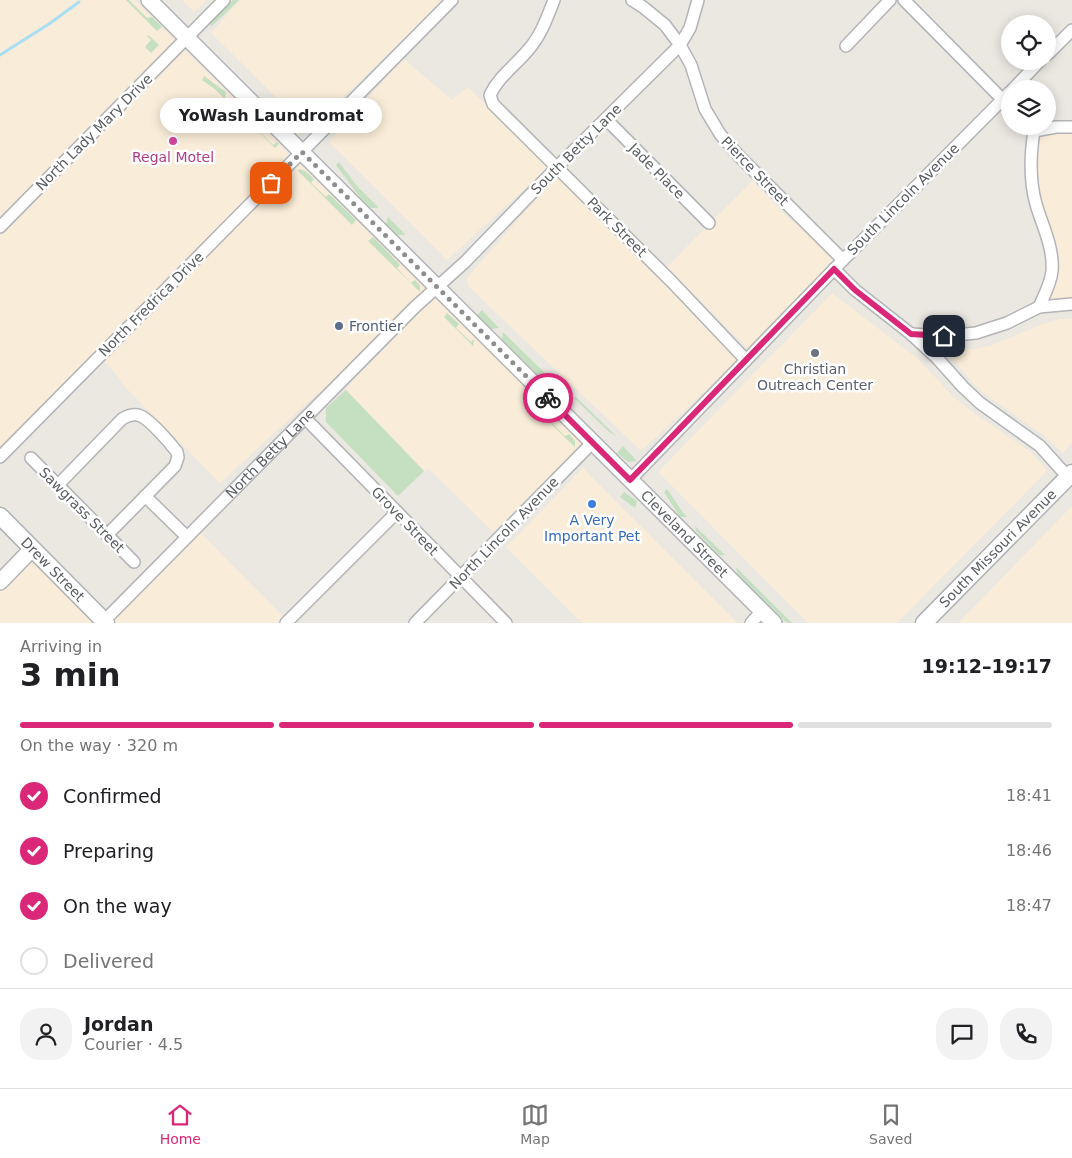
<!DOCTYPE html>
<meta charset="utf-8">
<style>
:root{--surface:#fff;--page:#f2f2f2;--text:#202124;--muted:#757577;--line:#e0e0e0;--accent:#db2777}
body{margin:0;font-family:"DejaVu Sans",sans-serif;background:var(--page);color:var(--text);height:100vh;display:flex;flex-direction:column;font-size:19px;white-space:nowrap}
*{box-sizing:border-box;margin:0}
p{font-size:16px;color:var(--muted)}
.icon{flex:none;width:28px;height:28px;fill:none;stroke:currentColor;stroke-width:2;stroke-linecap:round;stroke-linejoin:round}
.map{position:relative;height:623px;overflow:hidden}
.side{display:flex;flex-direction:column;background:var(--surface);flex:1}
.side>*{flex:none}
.buttons{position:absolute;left:1001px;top:15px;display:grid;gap:10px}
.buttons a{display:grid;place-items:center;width:55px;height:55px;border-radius:50%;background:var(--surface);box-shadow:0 2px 12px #0003;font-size:25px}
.pin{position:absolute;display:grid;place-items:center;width:42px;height:42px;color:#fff;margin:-21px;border-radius:10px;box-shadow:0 2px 8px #0006}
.courier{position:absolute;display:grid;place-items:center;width:50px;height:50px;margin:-25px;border:4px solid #db2777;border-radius:50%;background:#fff;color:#222;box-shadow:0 1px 6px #0007}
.bubble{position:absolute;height:35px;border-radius:18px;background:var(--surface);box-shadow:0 2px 12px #0003;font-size:16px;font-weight:700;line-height:35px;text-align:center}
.overview em{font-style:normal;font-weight:700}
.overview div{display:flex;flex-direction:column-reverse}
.overview{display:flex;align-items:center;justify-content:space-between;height:85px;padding:0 20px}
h1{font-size:32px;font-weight:700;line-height:38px}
.bar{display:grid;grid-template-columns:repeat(4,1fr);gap:8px 5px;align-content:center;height:60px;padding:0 20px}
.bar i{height:6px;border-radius:4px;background:var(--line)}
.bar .active{background:var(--accent)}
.bar p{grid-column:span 4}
.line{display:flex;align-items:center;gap:12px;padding:0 20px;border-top:1px solid var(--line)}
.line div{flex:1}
.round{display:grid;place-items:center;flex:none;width:52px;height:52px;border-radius:20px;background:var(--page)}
ol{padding:0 20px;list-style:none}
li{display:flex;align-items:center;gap:15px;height:55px}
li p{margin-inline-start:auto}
li .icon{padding:5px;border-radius:50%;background:var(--accent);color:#fff;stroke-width:4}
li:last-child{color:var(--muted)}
li i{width:28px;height:28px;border:2px solid var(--line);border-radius:50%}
.dock{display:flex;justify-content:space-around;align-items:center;height:70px;border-top:1px solid var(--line);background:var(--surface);font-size:14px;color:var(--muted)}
.dock a{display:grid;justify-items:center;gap:2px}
.dock .active{color:var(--accent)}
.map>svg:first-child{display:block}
.commercial{fill:#f9ecd8}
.green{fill:#c5e0c0}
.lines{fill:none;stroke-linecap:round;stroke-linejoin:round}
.stream{stroke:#a8dff4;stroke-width:3}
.minor-casing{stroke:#b2b4b7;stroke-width:14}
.tertiary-casing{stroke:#b2b4b7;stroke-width:18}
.secondary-casing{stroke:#aeb2b5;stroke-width:19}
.minor{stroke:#fff;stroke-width:11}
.tertiary{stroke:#fff;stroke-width:15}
.secondary{stroke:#fff;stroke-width:16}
.done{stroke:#8d8e8d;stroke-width:5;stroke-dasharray:0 9}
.route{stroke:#db2777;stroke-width:6}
.hotel-dot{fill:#d1479c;stroke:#fff;stroke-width:2}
.service-dot{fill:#5c6f8a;stroke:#fff;stroke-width:2}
.worship-dot{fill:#6b7280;stroke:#fff;stroke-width:2}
.shop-dot{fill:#3f7fe0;stroke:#fff;stroke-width:2}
.labels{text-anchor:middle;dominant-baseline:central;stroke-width:5;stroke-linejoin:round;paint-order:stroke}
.street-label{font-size:14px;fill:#5a5e60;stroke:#fff}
.hotel-label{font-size:14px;fill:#b23c85;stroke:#fff}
.service-label{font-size:14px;fill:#4e5e75;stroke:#fff;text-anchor:start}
.worship-label{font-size:14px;fill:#5b616d;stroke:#fff}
.shop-label{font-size:14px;fill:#366cbe;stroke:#fff}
</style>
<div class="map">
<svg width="1072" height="623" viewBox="0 0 1072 623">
<rect width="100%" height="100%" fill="#ebe7e1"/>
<!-- commercial -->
<g class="commercial">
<polygon points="0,0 135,0 176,41 0,218"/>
<polygon points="182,0 207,0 194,12"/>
<polygon points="240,0 438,0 441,3 309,130 211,33"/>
<polygon points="184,49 290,155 0,449 0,235"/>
<polygon points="403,58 452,100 468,87 548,168 447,260 329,142"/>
<polygon points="1056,134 1072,134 1072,298 1049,299 1058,273 1058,253 1041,200 1037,177 1037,155 1040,137"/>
<polygon points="299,163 426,289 320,395 318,393 220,483 128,390 104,360"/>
<polygon points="556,176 740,359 641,451 468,286 467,278"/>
<polygon points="753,180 782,212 800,227 834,260 749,350 667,267 705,228 708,231 717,222 714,219"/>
<polygon points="832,293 917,358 954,397 974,413 1031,452 1047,471 897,623 808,623 658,472"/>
<polygon points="434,297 583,443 493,532 428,468 424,471 345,389"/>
<polygon points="1059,319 1072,319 1072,443 1063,453 1043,435 978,389 949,355 949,351 952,350 973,349 990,346 1040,325"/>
<polygon points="583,468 738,623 582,623 506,547"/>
<polygon points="1072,506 1072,623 958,623"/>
<polygon points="200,532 284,617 278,623 115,623 112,620"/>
<polygon points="32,558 96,623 0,623 0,590"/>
</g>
<!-- green -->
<g class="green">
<polygon points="126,0 129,0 147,18 152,17 162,27 157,31"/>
<polygon points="233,0 239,0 211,27 210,23"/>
<polygon points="148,35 159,45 151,53 145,47 151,40 147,36"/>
<polygon points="204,76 226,92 225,99 216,90 202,80"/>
<polygon points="233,104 239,104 246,111 243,114 255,127 259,124 262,127 259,131 273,145 277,142 279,144 275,148 232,105"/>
<polygon points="339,162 356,185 378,207 377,208 371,208 359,196 336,165"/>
<polygon points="299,169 305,171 314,179 311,183 326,197 329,194 356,220 352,225 298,171"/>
<polygon points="388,217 405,234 404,235 398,235 386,224"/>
<polygon points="373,237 400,265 397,268 411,283 415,280 420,286 420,292 368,241"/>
<polygon points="482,310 499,328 491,329 477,315"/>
<polygon points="447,313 459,324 456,328 471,342 474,339 473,346 444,317"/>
<polygon points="503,332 544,372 542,374 537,374 502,339"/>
<polygon points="346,390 424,471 398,496 326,422 326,408"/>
<polygon points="576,397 616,436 608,431 574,398"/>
<polygon points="548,419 554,419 551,422 565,436 569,434 575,441 575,447 547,420"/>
<polygon points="623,446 636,460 636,461 628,462 617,453"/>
<polygon points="667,489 684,514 687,517 680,517 664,492"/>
<polygon points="624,492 637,501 635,508 620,497"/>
<polygon points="695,526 725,555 719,555 696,531"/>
<polygon points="736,567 792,623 787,623 737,573"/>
</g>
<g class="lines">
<!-- stream -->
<polyline class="stream" points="0,55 49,24 79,2"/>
<defs>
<g id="minor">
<path d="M554,0C547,18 541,35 529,49C516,65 499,76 490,95L493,104L672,282L746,360"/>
<polyline points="632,0 643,7 665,25 680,45 691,65 705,109 720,134 739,156 843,260"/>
<polyline points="904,0 1010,107"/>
<polyline points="846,46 890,0"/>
<polyline points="1048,54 1072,30"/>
<polyline points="1013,89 1040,61"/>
<polyline points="606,119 709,223"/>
<path d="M1034,131C1030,156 1029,179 1036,204C1042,225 1054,248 1052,271C1051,283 1044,296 1039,307"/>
<polyline points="1034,131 1056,127 1072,127"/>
<polyline points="0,227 224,0"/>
<polyline points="834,269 855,290 911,334 937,358 963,387 980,403 1040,446 1068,477"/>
<polyline points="911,334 944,336 976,333 1007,323 1039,307 1072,304"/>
<polyline points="305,418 506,623"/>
<polyline points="0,457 452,0"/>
<polyline points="31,458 134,562"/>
<polyline points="630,480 843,260 1010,92"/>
<path d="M58,485L122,419C127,416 132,414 138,415C148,417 170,443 177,452L178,457L175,466L107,535"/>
<polyline points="145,496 187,537"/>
<path id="s1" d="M104,621L415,307L465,262L557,167L680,45L690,28L698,0"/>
<polyline points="286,623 397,512"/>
<polyline points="415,623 592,443"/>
<polyline points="751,623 762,611"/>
</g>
<g id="tertiary">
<path id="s2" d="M149,0L774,623"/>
<polyline points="0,582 32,549"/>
</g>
<g id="secondary">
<path id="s3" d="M0,516L106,623"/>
<path id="s4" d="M924,623L1072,473"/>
</g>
</defs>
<!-- minor casing -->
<use href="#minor" class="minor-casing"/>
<!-- tertiary casing -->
<use href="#tertiary" class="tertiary-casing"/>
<!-- secondary casing -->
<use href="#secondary" class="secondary-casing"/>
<!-- minor -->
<use href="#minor" class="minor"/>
<!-- tertiary -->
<use href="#tertiary" class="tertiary"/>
<!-- secondary -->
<use href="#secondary" class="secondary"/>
</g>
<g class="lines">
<!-- done -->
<polyline class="done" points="271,183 302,152 548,398"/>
<!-- route -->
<polyline class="route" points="548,398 630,480 834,269 855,290 911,334 944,336"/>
</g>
<!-- markers -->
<circle class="hotel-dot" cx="173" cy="141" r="5"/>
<circle class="service-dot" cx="339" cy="326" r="5"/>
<circle class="worship-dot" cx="815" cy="353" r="5"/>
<circle class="shop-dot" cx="592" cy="504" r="5"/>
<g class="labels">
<!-- street labels -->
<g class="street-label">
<text transform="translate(94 132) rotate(-45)">North Lady Mary Drive</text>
<text transform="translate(576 149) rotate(-45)">South Betty Lane</text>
<text transform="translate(657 171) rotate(45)">Jade Place</text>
<text transform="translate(755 171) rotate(46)">Pierce Street</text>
<text transform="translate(903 199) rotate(-45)">South Lincoln Avenue</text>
<text transform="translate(617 227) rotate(45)">Park Street</text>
<text transform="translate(151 304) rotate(-45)">North Fredrica Drive</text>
<text stroke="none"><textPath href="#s1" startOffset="236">North Betty Lane</textPath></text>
<text transform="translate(82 510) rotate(45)">Sawgrass Street</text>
<text transform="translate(405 521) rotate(46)">Grove Street</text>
<text transform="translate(504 533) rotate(-46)">North Lincoln Avenue</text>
<text stroke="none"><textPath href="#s2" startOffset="756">Cleveland Street</textPath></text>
<text stroke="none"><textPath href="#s4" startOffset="105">South Missouri Avenue</textPath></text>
<text stroke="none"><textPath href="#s3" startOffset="75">Drew Street</textPath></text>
</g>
<!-- hotel labels -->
<g class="hotel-label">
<text x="173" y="157">Regal Motel</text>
</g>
<!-- service labels -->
<g class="service-label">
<text x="349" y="326">Frontier</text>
</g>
<!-- worship labels -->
<g class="worship-label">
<text x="815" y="369">Christian<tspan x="815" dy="16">Outreach Center</tspan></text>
</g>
<!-- shop labels -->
<g class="shop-label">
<text x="592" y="520">A Very<tspan x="592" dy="16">Important Pet</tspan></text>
</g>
</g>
</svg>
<div class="buttons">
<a><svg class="icon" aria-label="locate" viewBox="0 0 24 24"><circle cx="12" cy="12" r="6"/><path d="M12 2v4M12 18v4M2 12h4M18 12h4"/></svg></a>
<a><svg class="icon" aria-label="layers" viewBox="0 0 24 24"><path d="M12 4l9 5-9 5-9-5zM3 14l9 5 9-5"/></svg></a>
</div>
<div class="pin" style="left:271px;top:183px;background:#ea580c"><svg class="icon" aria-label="bag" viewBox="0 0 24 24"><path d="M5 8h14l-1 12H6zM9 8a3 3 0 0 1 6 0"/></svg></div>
<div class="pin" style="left:944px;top:336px;background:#1f2937"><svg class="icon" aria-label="home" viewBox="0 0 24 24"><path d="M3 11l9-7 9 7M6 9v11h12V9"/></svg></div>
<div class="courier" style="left:548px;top:398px"><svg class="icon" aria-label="bike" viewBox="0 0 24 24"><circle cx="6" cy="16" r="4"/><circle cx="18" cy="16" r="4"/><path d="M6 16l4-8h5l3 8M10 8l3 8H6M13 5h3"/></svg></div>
<div class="bubble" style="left:160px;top:98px;width:222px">YoWash Laundromat</div>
</div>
<section class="side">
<div class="overview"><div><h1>3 min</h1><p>Arriving in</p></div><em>19:12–19:17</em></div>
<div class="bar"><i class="active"></i><i class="active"></i><i class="active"></i><i></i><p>On the way · 320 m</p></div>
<ol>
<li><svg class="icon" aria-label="check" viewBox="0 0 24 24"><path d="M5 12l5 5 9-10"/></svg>Confirmed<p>18:41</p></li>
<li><svg class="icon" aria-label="check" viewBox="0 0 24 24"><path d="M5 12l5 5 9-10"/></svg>Preparing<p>18:46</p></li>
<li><svg class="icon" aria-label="check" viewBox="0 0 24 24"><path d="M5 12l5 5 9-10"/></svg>On the way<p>18:47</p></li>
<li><i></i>Delivered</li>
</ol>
<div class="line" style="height:90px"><a class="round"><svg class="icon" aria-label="person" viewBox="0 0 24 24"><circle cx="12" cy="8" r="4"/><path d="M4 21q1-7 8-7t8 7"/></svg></a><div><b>Jordan</b><p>Courier · 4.5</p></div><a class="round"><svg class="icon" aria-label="chat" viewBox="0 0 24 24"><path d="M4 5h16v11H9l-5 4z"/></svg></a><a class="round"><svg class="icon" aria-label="phone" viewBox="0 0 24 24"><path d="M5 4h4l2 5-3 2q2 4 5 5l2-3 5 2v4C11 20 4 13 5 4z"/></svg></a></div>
</section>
<nav class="dock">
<a class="active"><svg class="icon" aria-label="home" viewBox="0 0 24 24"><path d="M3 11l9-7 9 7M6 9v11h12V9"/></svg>Home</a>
<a><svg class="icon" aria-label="map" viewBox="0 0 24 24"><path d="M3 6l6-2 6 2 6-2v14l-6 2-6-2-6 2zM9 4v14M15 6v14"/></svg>Map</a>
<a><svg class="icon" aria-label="saved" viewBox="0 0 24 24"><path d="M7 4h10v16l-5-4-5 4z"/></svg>Saved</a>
</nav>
